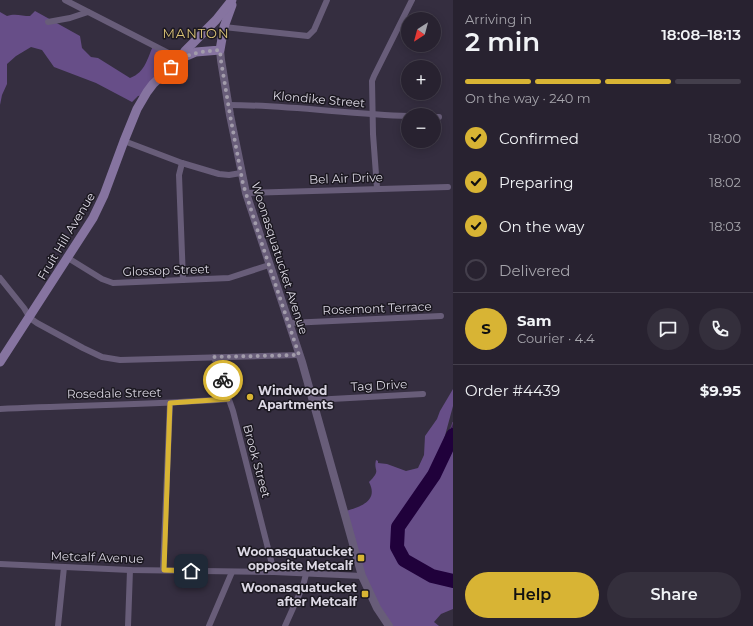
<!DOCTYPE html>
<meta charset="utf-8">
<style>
:root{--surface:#282230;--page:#342f3c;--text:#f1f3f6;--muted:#a5a4ab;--line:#443f4c;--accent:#d8b434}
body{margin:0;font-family:Montserrat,sans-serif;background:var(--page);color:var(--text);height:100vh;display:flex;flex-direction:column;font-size:15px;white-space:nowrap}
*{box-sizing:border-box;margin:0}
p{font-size:13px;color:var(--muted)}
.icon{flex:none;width:22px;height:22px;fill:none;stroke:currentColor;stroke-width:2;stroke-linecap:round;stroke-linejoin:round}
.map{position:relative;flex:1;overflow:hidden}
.side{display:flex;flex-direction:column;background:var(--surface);width:300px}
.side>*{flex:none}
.needle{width:26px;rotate:216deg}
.fabs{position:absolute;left:401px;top:12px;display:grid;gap:8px}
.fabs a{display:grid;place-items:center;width:40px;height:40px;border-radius:50%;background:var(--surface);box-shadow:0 2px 10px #0003,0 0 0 1px var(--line);font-size:20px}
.pin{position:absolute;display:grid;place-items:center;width:34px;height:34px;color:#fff;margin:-17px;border-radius:8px;box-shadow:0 2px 6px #0006}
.courier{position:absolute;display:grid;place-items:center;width:40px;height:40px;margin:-20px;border:3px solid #d8b434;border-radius:50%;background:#fff;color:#222;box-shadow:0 1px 5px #0007}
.head em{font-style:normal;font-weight:600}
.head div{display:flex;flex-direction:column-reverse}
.head{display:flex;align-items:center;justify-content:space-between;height:68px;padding:0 12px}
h1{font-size:26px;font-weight:600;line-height:30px}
.bar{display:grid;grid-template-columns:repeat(4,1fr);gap:6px 4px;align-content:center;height:48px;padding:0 12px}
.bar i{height:5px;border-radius:3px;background:var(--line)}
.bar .on{background:var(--accent)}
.bar p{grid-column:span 4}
.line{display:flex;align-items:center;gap:10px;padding:0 12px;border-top:1px solid var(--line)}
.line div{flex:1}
.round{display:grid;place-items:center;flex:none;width:42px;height:42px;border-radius:21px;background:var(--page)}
ol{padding:0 12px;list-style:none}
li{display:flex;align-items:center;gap:12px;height:44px}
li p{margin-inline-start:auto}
li .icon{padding:4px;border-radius:50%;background:var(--accent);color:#111;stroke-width:4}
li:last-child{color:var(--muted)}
li i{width:22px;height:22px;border:2px solid var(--line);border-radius:50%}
.primary-button{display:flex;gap:8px;margin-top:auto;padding:8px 12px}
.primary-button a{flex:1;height:46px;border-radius:24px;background:var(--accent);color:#111;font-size:16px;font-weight:600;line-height:46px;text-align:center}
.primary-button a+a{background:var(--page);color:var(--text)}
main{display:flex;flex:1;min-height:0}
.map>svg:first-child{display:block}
.green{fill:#674e88}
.water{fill:#20013b;stroke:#58426e}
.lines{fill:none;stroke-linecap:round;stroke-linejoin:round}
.river{stroke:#20013b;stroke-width:14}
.minor{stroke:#685d79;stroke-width:6}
.tertiary{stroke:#685d79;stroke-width:8}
.secondary{stroke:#8674a0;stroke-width:9}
.done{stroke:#a29cab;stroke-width:4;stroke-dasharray:0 7.2}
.route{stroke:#d8b434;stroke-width:5}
.poi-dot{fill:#d8b434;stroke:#1b1820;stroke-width:1.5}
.labels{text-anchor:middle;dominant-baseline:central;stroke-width:3;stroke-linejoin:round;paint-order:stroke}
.street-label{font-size:12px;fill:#dcd8e4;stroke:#1b1820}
.poi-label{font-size:12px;font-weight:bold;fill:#dcd8e4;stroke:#1b1820;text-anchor:end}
.neighbourhood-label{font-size:13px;letter-spacing:1px;fill:#dbc377;stroke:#1b1820}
</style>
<main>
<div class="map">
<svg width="453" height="626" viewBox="0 0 453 626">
<rect width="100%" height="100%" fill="#352e40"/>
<!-- green -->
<g class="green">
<path d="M35,11L80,36L82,48L91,57L98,58L130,78C146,72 147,58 154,44L176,56L145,95L138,96L132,102L96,83L54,67L42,50L31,47L16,56L7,64V84L2,95L0,105V12L7,16C15,13 22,16 30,16Z"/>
<path d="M453,389V406L443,443V448L450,451L453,449V609L441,614L434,622L439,626H390L362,572L346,511C360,507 379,501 369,482C382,469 373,472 376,460L378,461V463L387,464L406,471L418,468L424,455L425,436L437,419L440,411Z"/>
</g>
<!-- water -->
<polygon class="water" points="453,422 453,449 434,475"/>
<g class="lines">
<!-- river -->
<polyline class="river" points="453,435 434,475 398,527 397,547 404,560 432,576 453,581"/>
<!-- minor -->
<g class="minor">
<polyline points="65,0 180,59"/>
<polyline points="48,22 70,18 88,12"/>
<polyline points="224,27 308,36 314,30 327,0"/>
<path d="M229,105C288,105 348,114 408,116"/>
<polyline points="434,117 439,117"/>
<polyline points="124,141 182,163 219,174 229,175 241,173"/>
<polyline points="182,163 179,175 183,280"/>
<polyline points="377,188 373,134 372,81 374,76 412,0"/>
<polyline points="246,193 448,187"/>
<polyline points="68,258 102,279 113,283 229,278 269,265"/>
<polyline points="0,278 24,308 30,318 37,323 83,348 102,357 120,360 299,355"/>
<polyline points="289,323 441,316"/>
<polyline points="214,357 233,411 274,572"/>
<polyline points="313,400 423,394"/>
<path d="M0,409C76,405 152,405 229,399"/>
<polyline points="0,564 130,570 274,572 362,576"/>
<polyline points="163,570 170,403"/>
<polyline points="58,626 64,567"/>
<polyline points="128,626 130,570"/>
<polyline points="209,626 232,572"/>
<polyline points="285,626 303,586 306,574"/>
</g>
<!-- tertiary -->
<polyline class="tertiary" points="220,50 221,60 230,115 246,193 302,362 362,576 377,608 389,626"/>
<!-- secondary -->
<g class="secondary">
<polyline points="180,59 196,52 220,50 224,27 232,5"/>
<polyline points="0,362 93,218 104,195 124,141 137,109 147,92 153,84 180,59 185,51 216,20 232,0"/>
</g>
</g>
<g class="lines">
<!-- done -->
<path class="done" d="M171,67C187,52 200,52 220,50L221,61L230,115L243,184L259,235L299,355L214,357L223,380"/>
<!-- route -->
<polyline class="route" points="191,571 164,570 170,403 228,399 223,380"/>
</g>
<!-- markers -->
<g class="poi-dot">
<circle cx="250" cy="397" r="4"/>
<rect x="357" y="554" width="8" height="8" rx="2"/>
<rect x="361" y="590" width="8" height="8" rx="2"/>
</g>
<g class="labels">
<!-- street labels -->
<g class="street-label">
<text transform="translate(319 99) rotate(5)">Klondike Street</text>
<text transform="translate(346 178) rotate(-2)">Bel Air Drive</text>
<text transform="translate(66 236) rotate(-59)">Fruit Hill Avenue</text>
<text transform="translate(280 258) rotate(72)">Woonasquatucket Avenue</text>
<text transform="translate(166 270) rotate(-2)">Glossop Street</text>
<text transform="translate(377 308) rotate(-2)">Rosemont Terrace</text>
<text transform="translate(379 385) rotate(-3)">Tag Drive</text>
<text transform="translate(114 393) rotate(-1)">Rosedale Street</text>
<text transform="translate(257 461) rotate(75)">Brook Street</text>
<text transform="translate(97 557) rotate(2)">Metcalf Avenue</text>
</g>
<!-- poi labels -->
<g class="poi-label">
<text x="258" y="390" text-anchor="start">Windwood<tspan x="258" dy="14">Apartments</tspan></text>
<text x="353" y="551">Woonasquatucket<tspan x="353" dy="14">opposite Metcalf</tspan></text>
<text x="357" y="587">Woonasquatucket<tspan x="357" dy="14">after Metcalf</tspan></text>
</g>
<!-- neighbourhood labels -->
<g class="neighbourhood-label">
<text x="196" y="33">MANTON</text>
</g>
</g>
</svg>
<div class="fabs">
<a><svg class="needle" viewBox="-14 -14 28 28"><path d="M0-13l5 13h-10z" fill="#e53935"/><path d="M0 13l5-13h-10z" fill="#a5a4ab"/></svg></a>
<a>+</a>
<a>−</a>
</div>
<div class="pin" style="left:171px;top:67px;background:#ea580c"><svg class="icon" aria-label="bag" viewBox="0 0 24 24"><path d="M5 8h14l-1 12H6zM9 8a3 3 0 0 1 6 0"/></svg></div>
<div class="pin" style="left:191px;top:571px;background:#1f2937"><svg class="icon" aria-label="home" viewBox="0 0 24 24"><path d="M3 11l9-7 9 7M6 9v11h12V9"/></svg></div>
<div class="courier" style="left:223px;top:380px"><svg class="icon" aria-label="bike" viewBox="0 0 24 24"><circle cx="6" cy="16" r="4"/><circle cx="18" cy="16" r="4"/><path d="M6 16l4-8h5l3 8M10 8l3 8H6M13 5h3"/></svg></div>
</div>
<section class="side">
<div class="head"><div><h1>2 min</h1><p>Arriving in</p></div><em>18:08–18:13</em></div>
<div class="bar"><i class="on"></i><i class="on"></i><i class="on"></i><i></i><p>On the way · 240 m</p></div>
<ol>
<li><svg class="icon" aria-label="check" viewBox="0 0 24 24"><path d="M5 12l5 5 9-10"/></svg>Confirmed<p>18:00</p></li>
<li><svg class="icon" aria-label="check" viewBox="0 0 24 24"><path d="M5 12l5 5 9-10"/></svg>Preparing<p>18:02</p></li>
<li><svg class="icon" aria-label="check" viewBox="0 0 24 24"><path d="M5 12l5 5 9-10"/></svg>On the way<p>18:03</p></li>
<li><i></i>Delivered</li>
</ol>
<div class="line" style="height:72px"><b class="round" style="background:var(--accent);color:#111">S</b><div><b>Sam</b><p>Courier · 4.4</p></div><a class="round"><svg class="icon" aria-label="chat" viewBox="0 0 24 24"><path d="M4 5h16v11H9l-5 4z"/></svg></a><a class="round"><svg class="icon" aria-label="phone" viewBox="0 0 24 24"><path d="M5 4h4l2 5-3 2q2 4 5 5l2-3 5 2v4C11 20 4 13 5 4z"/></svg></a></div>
<div class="line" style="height:52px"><div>Order #4439</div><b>$9.95</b></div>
<div class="primary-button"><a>Help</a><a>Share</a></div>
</section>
</main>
